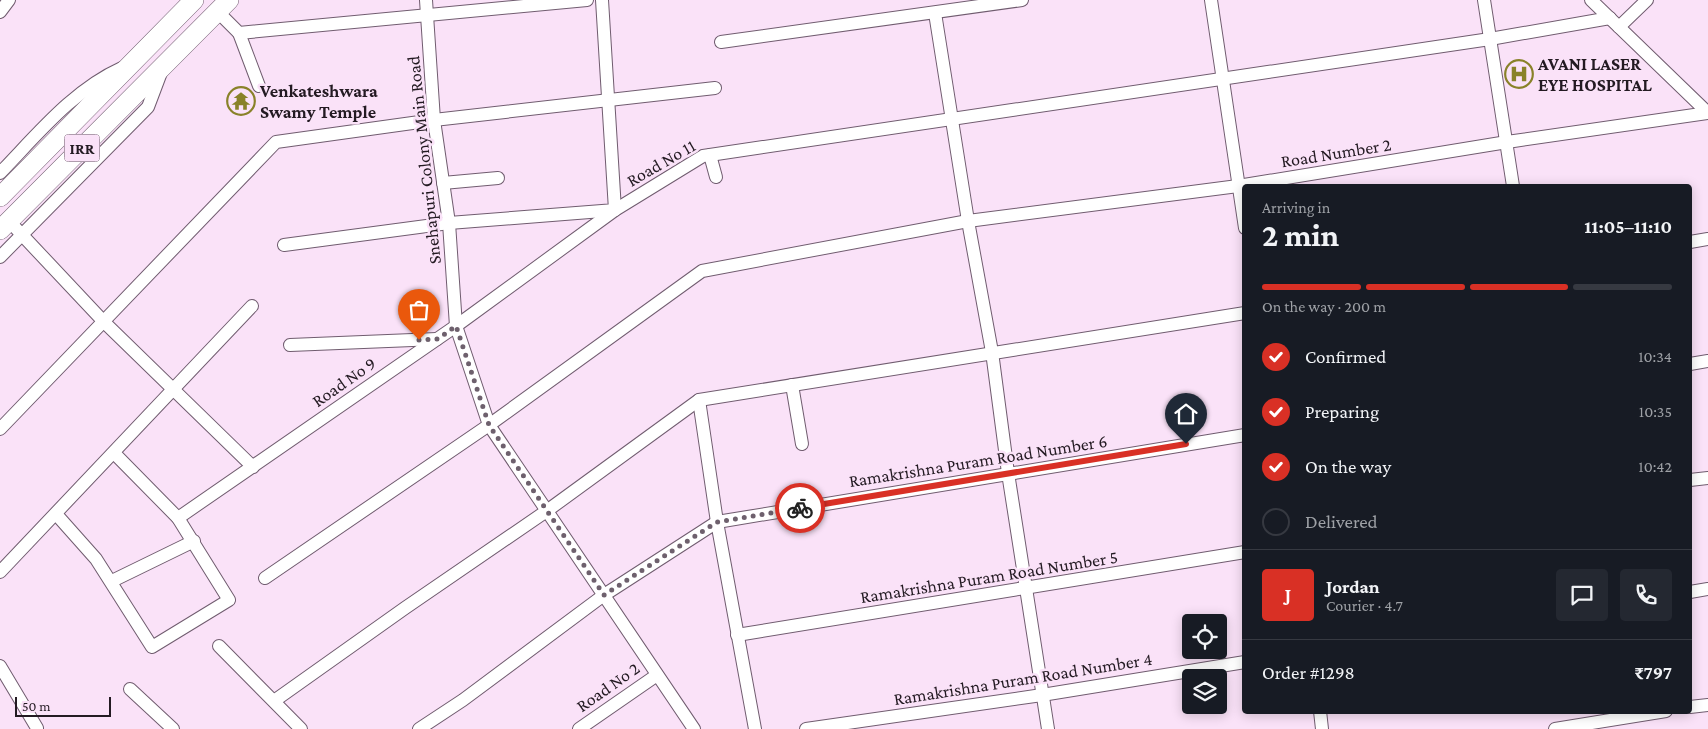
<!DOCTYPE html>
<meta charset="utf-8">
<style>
:root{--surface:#171b24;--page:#242831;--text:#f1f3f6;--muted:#9ea1a6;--line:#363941;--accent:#d93025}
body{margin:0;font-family:"Crimson Pro",serif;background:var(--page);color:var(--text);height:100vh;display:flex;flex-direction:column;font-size:19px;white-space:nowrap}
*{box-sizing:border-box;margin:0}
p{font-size:16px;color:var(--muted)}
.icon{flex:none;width:28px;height:28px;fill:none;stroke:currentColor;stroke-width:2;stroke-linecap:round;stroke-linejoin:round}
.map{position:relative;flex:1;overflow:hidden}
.sheet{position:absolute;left:1242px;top:184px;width:450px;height:530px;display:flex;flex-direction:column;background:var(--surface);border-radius:5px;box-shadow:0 2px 12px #0003}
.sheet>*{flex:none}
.buttons{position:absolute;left:1182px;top:614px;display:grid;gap:10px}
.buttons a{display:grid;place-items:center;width:45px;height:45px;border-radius:5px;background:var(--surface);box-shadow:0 2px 12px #0003;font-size:25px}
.scale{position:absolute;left:15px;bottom:12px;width:96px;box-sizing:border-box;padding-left:5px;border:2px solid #231a22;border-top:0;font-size:14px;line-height:18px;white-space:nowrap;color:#231a22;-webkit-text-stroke:4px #fae2f8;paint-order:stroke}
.pin{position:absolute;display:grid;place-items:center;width:42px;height:42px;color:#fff;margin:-51px -21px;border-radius:50% 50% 50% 0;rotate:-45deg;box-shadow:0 0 5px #0007}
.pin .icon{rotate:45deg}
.courier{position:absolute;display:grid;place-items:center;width:50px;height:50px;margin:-25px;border:4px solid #d93025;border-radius:50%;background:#fff;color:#222;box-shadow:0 1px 6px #0007}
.summary em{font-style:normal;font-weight:700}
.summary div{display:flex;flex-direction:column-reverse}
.summary{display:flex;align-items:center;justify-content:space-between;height:85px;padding:0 20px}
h1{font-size:32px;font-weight:700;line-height:38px}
.bar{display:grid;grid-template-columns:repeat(4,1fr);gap:8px 5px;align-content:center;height:60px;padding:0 20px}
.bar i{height:6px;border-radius:4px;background:var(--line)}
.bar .selected{background:var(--accent)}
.bar p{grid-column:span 4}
.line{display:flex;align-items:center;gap:12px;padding:0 20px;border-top:1px solid var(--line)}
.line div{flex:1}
.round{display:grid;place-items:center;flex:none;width:52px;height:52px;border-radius:5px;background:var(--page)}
ol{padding:0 20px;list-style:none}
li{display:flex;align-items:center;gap:15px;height:55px}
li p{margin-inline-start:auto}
li .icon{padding:5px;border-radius:50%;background:var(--accent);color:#fff;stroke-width:4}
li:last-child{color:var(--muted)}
li i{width:28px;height:28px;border:2px solid var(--line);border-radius:50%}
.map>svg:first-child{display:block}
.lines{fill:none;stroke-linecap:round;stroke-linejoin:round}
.minor-casing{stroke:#705c6f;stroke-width:14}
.highway-casing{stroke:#705c6f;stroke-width:20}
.minor{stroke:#fff;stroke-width:12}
.highway{stroke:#fff;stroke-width:19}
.done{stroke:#6e606d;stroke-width:5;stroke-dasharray:0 9}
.route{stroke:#d93025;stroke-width:6}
.labels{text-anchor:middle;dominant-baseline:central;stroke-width:5;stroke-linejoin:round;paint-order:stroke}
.shield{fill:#fae2f8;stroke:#645662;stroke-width:1}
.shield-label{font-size:16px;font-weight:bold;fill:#231a22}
.poi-label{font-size:18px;font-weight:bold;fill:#231a22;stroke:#fae2f8;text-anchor:start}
.street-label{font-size:18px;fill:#231a22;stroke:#fae2f8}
</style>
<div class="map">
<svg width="1708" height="729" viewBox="0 0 1708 729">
<rect width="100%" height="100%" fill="#fae2f8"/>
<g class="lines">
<defs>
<g id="minor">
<polyline points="426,0 434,120 449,223 456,326 489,425 694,729"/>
<polyline points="1211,0 1245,228"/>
<polyline points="1484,0 1513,186"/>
<polyline points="1591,0 1708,113"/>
<polyline points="0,12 9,0"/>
<polyline points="218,12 239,33 587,0"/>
<polyline points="935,13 968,221 992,352 1008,473 1048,729"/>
<polyline points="1619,27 1647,0"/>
<polyline points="239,33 259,86"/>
<polyline points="721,42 1022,0"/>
<polyline points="710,155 716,177"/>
<path d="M0,173C37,135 73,90 122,68"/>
<polyline points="443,183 498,178"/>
<polyline points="9,221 104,322 253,467"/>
<polyline points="1690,242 1708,239"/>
<polyline points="284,245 449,223 615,210 602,0"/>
<polyline points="0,257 148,107 162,70"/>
<polyline points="290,345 437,339"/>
<polyline points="1690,364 1708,361"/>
<polyline points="792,385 802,444"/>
<polyline points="699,400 717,522 755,729"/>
<polyline points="0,429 276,142 434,120 715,88"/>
<polyline points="1690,480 1708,478"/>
<polyline points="56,514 96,559 152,647 229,600 178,518 114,453"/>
<polyline points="178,518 456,326 615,210 703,156 1490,39 1610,18"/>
<polyline points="0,572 252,306"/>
<polyline points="265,578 489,425 702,271 968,221 1238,186 1507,142 1708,113"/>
<polyline points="112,581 194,541"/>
<polyline points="1690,592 1708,589"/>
<polyline points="737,635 1245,552"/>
<polyline points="219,646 301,729"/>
<polyline points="0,666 37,728"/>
<polyline points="130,689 173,729"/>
<polyline points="274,701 405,608 548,510 699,400 1245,313"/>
<polyline points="1690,707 1708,705"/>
<polyline points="1320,711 1322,729"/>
<polyline points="419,729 463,700 604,595 717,522 1245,435"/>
<polyline points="579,729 657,675"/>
<polyline points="806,729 1042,695 1245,662"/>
<polyline points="1555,729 1666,711"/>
</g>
<g id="highway">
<polyline points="0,197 194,0"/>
<polyline points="0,230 229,0"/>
</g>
</defs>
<!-- minor casing -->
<use href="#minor" class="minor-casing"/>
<!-- highway casing -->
<use href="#highway" class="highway-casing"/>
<!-- minor -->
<use href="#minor" class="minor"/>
<!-- highway -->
<use href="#highway" class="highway"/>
</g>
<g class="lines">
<!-- done -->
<polyline class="done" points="419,340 438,339 456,326 489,425 604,595 717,522 800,508"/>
<!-- route -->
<polyline class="route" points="800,508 1186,444"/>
</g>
<!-- icons -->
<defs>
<symbol id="hospital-ring" viewBox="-11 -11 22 22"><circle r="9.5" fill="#fae2f8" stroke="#898229" stroke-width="1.5"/><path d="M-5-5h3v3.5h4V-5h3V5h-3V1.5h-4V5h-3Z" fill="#898229"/></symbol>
<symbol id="temple-ring" viewBox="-11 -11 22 22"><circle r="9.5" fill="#fae2f8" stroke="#898229" stroke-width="1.5"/><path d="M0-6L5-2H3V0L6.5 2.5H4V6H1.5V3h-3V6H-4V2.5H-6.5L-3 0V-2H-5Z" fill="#898229"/></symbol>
</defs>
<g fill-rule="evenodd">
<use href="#hospital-ring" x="1503" y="58" width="32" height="32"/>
<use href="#temple-ring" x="225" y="85" width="32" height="32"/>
</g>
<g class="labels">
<!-- shield labels -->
<rect class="shield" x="64.5" y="134.5" width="35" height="27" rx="4"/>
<g class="shield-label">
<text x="82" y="148">IRR</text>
</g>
<!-- poi labels -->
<g class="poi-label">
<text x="1538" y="64">AVANI LASER<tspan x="1538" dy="21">EYE HOSPITAL</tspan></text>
<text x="260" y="91">Venkateshwara<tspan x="260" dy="21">Swamy Temple</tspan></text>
</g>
<!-- street labels -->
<g class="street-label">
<text transform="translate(1336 153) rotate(-9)">Road Number 2</text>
<text transform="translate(424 160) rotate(-96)">Snehapuri Colony Main Road</text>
<text transform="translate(661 163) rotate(-30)">Road No 11</text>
<text transform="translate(344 382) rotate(-35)">Road No 9</text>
<text transform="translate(978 461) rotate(-9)">Ramakrishna Puram Road Number 6</text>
<text transform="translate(989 577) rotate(-9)">Ramakrishna Puram Road Number 5</text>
<text transform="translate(1023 679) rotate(-9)">Ramakrishna Puram Road Number 4</text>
<text transform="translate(608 687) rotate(-35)">Road No 2</text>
</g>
</g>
</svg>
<div class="buttons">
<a><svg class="icon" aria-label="locate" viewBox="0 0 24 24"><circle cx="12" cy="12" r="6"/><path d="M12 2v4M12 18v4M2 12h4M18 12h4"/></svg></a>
<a><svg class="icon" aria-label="layers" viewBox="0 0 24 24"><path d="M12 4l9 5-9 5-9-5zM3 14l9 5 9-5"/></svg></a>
</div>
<div class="scale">50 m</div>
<div class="pin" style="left:419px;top:340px;background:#ea580c"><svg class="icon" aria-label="bag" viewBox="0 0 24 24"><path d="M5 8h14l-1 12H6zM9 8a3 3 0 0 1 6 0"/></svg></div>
<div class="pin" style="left:1186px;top:444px;background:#1f2937"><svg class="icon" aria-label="home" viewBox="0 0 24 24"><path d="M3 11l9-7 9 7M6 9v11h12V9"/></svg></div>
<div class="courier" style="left:800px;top:508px"><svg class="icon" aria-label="bike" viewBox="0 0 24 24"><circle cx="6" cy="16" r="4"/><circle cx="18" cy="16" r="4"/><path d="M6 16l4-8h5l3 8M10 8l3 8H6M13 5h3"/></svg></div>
<section class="sheet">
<div class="summary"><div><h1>2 min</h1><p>Arriving in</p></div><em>11:05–11:10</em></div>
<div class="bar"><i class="selected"></i><i class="selected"></i><i class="selected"></i><i></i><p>On the way · 200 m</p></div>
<ol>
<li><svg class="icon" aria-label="check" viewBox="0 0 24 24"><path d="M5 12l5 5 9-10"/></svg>Confirmed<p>10:34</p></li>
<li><svg class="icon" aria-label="check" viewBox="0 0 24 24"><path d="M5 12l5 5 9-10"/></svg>Preparing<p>10:35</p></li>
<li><svg class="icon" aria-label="check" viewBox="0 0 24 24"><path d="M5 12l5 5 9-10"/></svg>On the way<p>10:42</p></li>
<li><i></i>Delivered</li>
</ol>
<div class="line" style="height:90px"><b class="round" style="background:var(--accent);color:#fff">J</b><div><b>Jordan</b><p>Courier · 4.7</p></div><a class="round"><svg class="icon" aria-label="chat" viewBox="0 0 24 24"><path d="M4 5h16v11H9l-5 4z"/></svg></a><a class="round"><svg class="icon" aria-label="phone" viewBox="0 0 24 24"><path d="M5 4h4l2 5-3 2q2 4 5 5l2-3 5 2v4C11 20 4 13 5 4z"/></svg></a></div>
<div class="line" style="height:65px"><div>Order #1298</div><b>₹797</b></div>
</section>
</div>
